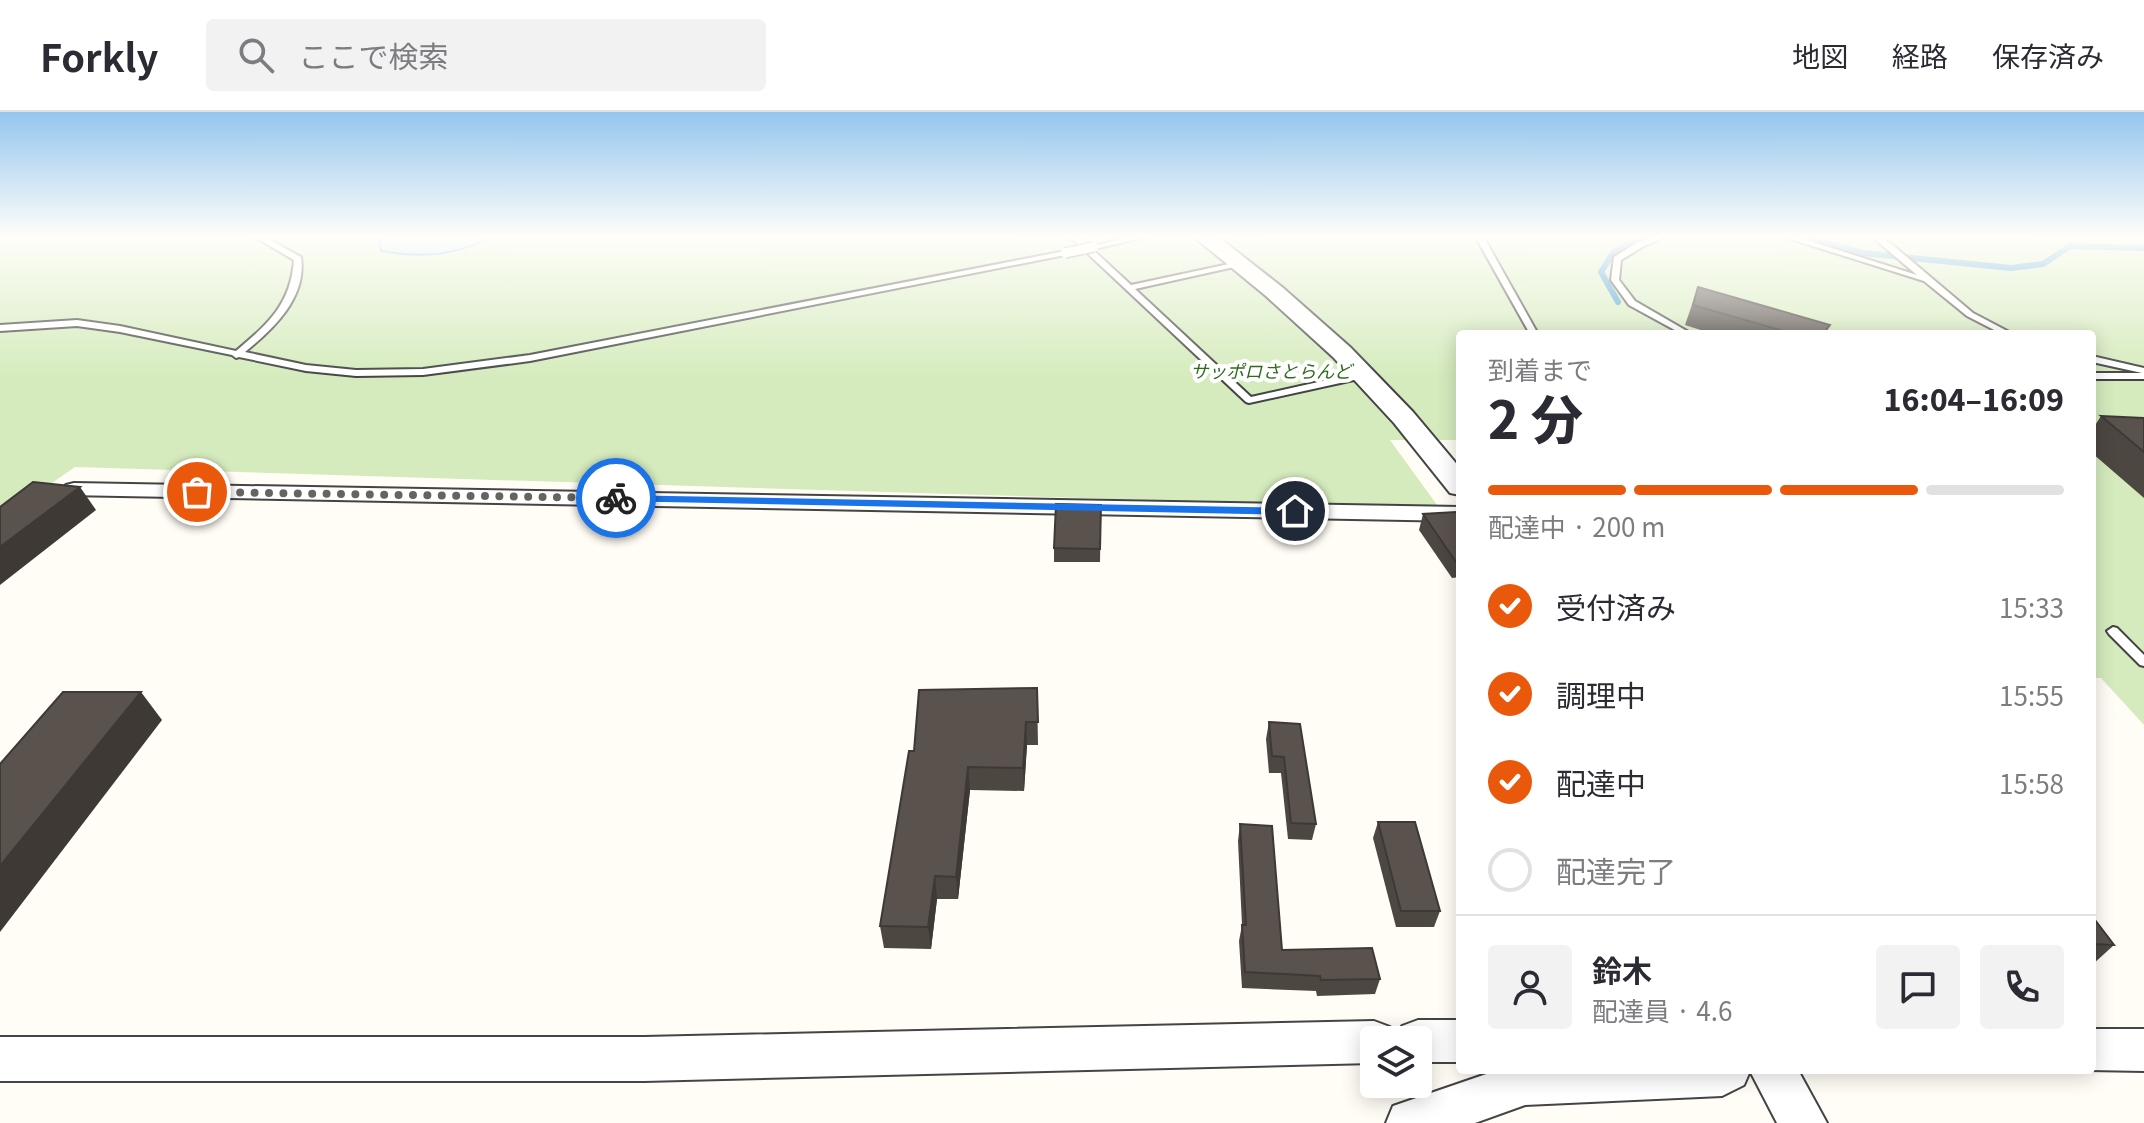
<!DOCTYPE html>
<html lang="ja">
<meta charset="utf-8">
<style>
:root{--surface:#fff;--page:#f2f2f3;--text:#2b2b33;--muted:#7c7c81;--line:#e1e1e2;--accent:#ea580c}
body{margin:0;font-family:Georgia,"Noto Sans JP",serif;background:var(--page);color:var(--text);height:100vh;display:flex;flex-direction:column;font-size:30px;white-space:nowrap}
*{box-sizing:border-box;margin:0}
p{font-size:26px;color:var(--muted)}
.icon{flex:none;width:44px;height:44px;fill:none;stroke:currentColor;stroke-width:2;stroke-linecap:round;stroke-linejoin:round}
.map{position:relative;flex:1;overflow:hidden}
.side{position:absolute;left:1456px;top:218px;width:640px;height:744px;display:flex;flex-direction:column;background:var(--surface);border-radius:8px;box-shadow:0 4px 20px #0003}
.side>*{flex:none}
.controls{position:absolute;left:1360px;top:914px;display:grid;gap:16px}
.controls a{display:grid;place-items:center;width:72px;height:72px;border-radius:8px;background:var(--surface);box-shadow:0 4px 20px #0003;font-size:40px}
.pin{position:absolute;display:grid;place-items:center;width:68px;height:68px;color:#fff;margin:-34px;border:4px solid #fff;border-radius:50%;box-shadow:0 2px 8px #0007}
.courier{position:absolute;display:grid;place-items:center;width:80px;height:80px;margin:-40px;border:6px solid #1a73e8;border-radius:50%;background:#fff;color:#222;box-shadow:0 2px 10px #0007}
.overview em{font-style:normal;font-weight:800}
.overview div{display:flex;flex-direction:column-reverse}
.overview{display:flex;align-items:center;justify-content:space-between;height:136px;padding:0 32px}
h1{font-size:52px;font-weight:800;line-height:60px}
.bar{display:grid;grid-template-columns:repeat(4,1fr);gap:12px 8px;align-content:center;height:96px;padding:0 32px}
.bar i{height:10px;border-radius:6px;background:var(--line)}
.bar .current{background:var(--accent)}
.bar p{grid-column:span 4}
.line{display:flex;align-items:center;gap:20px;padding:0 32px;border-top:2px solid var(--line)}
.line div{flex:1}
.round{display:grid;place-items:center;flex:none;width:84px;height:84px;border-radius:8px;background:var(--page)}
ol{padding:0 32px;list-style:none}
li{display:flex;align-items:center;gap:24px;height:88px}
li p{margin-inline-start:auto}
li .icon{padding:8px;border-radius:50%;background:var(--accent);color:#fff;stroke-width:4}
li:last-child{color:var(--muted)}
li i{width:44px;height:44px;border:4px solid var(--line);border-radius:50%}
header{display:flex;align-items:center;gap:48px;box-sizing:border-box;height:112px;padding:0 40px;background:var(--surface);border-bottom:2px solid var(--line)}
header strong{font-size:38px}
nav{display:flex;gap:44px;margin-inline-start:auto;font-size:28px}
.search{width:560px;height:72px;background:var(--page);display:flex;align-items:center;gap:20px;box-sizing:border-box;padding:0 28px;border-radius:8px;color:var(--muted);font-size:30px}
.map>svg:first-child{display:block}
.green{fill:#d5ebbd}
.water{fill:#b9e0f7;stroke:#3f96cf;stroke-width:2}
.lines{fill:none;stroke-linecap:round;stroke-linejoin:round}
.stream{stroke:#3f96cf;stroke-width:6}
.service-casing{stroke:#444;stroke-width:4}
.minor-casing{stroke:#444;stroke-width:4}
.tertiary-casing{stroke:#444;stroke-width:4}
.service{fill:#fff;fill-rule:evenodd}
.minor{fill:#fff;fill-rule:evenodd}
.tertiary{fill:#fff;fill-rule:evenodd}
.service-bridge-casing{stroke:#444;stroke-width:12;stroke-linecap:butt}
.service-bridge{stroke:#fff;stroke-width:9}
.wall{fill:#4d4742}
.shaded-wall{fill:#3f3936}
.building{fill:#5a524d;stroke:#3f3936;stroke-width:2}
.route{fill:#1a73e8}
.done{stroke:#646461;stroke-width:8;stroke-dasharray:0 14.4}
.labels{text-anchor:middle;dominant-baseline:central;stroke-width:8;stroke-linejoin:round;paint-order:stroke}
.far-park-label{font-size:18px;font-style:italic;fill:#2f6b1f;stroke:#fff}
</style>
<header>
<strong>Forkly</strong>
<div class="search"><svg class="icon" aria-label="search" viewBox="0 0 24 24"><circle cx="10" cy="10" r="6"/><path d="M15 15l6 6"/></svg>ここで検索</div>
<nav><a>地図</a><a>経路</a><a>保存済み</a></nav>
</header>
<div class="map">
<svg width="2144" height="1011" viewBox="0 0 2144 1011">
<rect width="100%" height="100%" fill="#fffdf5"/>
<!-- green -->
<polygon class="green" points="0,124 2144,124 2144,613 2101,566 2092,566 2092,222 1460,222 1460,328 1390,328 1440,397 75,355 0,407"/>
<!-- water -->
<path class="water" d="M386,124H492C458,144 419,146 381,139L379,130Z"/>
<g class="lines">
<!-- stream -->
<g class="stream">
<polyline points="1801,124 1863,141 2011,156 2043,152 2070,134 2144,136"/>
<polyline points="1618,190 1601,160 1613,141 1644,124"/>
</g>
<defs>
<g id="service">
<path d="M253,124H263L301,145C307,186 273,217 245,240L306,253L356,258L423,257L530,243L1065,139L1069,141L1065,143L530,249L423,263L356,264L306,259L239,245L236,246L232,243L120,220L77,214L0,219V213L77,208L120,214L236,239C268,212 291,192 294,148Z"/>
<polygon points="1069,124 1078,124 1131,173 1243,149 1243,153 1135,177 1251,285 1363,260 1368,263 1363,266 1249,291 1246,290"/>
<polygon points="1133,124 1150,124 1094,137 1090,135"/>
<polygon points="1475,124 1483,124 1538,222 1530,222"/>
<polygon points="1656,124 1668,124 1644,134 1621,148 1619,168 1635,189 1692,222 1682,222 1629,193 1611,168 1614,145 1638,130"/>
<polygon points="1781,124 1794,124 1917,163 1871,124 1880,124 1895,135 1973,201 2013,222 2002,222 1967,204 1924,169"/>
<polygon points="2092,244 2144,256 2144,267 2092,267 2092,261 2142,261 2092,250"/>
<polygon points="2113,515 2117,516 2144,543 2144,554 2140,553 2109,522 2107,519"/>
</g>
<polygon id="minor" points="74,371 1460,395 1460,409 66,383 63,378 66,373"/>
<g id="tertiary">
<polygon points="1193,124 1217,124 1282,175 1350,235 1413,300 1460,356 1460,383 1450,381 1394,311 1333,245 1266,184"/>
<polygon points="1418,908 1460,908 1460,950 1418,950 1418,928 1396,928 1402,914"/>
<polygon points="1374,909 1390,915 1396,928 1374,928 1374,951 644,969 0,969 0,925 644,925"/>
<polygon points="2092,917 2144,917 2144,959 2089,958 2092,958"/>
<polygon points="1498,958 1798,958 1827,1011 1777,1011 1750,959 1744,973 1722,984 1525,993 1475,1011 1386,1011 1393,994"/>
</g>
</defs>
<!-- service casing -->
<use href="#service" class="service-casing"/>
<!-- minor casing -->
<use href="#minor" class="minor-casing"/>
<!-- tertiary casing -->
<use href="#tertiary" class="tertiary-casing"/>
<!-- service -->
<use href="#service" class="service"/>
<!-- minor -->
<use href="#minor" class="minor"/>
<!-- tertiary -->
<use href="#tertiary" class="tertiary"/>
<defs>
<polyline id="service-bridge" points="1065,141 1094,135"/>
</defs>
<!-- service-bridge casing -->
<use href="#service-bridge" class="service-bridge-casing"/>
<!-- service-bridge -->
<use href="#service-bridge" class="service-bridge"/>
</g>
<!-- wall -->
<g class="wall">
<polygon points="1698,175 1830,213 1825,222 1713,222 1685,213"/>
<polygon points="2101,304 2144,306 2144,386 2092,341 2092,318"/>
<polygon points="1101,393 1100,450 1054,450 1054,436"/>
<polygon points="1423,402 1460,407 1460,465 1452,466 1419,418"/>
<polygon points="1037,576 1038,633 1027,633 1024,679 970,678 958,787 937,787 931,837 884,836 880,814 914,639"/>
<polygon points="1269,610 1316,712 1312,728 1288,727 1281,661 1269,661 1266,627"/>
<polygon points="1378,710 1440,799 1434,815 1396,815 1373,726"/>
<polygon points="1240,712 1282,838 1380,867 1375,882 1317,884 1316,879 1242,876 1239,829 1242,813 1238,729"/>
<polygon points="2092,804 2114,833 2092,853"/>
</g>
<!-- shaded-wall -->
<g class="shaded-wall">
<polygon points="80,375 96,398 0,473 0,435"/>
<polygon points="141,580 162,608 0,820 0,754"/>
<polygon points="1026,610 1027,633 1024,679 1023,656"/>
<polygon points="968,655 970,678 958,787 956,765"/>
<polygon points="935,764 937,787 931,837 928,815"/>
</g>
<!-- building -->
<g class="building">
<polygon points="1698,175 1830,213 1823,222 1794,222 1693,193"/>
<polygon points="2101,304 2144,306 2144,340"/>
<polygon points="33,370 80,375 0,435 0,395"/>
<polygon points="1056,392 1101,393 1100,437 1054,436"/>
<polygon points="1456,400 1460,407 1460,450 1456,450 1423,402"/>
<polygon points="1037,576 1038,610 1026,610 1023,656 968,655 956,765 935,764 928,815 880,814 909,639 914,639 919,578"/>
<polygon points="63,580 141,580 0,754 0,652"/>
<polygon points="1269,610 1300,612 1316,712 1291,711 1284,645 1272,644"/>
<polygon points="1378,710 1415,710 1440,799 1401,799"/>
<polygon points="1240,712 1272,714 1282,838 1372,836 1380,867 1321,868 1320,864 1245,860 1242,813 1246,813"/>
<polygon points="2092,804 2114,833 2092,832"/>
</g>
<!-- sky -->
<linearGradient id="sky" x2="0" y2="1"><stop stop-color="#95c6ee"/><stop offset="0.47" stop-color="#fffefa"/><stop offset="1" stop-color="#fffefa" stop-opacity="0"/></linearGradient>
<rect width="2144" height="266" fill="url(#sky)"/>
<!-- route -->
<polygon class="route" points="616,383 1295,396 1301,399 1295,403 612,389 610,386"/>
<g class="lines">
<!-- done -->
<polyline class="done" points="197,380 616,386"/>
</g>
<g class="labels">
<!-- far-park labels -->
<g class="far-park-label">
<text x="1271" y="258">サッポロさとらんど</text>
</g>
</g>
</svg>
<div class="controls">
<a><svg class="icon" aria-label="layers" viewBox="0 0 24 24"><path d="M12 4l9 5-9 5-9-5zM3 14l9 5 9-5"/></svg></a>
</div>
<div class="pin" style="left:197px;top:380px;background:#ea580c"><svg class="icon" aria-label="bag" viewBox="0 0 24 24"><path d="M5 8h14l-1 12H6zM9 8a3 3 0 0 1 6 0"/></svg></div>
<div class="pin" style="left:1295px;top:399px;background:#1f2937"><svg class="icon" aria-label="home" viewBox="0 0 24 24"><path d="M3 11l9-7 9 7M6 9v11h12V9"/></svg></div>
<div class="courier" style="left:616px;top:386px"><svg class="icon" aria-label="bike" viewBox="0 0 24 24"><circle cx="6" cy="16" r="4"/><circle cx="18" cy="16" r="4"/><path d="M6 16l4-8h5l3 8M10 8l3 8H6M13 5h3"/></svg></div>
<section class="side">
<div class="overview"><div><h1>2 分</h1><p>到着まで</p></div><em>16:04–16:09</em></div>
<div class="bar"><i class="current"></i><i class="current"></i><i class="current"></i><i></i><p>配達中 · 200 m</p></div>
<ol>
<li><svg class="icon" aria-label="check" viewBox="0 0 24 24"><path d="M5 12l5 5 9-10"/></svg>受付済み<p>15:33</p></li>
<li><svg class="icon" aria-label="check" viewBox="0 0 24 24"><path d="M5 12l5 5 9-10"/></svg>調理中<p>15:55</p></li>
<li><svg class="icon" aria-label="check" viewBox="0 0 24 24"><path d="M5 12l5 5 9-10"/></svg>配達中<p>15:58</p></li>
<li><i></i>配達完了</li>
</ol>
<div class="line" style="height:144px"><a class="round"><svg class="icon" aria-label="person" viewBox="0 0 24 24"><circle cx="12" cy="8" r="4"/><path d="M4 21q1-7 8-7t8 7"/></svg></a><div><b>鈴木</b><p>配達員 · 4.6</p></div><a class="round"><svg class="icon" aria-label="chat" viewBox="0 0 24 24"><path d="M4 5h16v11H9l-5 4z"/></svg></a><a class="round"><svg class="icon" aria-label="phone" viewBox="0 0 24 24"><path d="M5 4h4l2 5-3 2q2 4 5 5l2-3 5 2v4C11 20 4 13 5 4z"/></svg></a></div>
</section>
</div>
